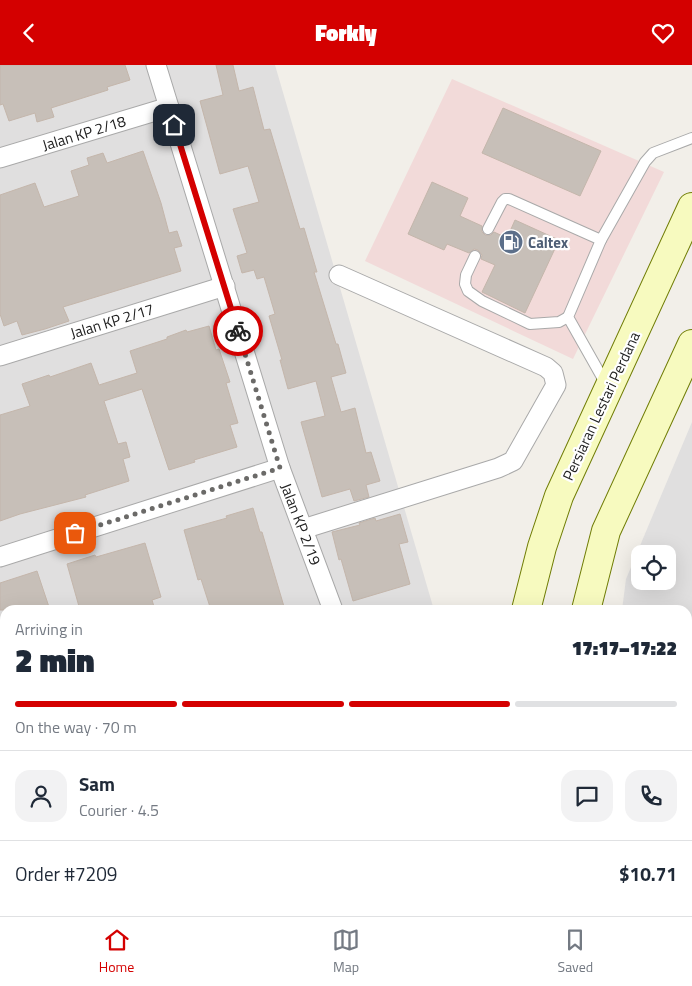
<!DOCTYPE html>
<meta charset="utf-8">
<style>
:root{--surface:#fff;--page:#f2f2f3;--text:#1f2937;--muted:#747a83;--line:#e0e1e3;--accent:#d40000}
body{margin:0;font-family:"Titillium Web",sans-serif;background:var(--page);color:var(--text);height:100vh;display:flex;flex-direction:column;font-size:19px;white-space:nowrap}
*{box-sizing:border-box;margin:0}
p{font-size:16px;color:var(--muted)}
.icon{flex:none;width:28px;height:28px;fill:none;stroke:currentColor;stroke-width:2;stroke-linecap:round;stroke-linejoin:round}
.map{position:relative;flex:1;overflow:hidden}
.sheet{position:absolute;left:0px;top:540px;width:692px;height:311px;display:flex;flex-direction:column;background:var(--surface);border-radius:15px 15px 0 0;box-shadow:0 5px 20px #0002}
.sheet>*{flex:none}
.controls{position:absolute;left:631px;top:480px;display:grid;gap:10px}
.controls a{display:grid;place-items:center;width:45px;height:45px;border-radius:10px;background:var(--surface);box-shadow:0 5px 20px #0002;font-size:25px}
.pin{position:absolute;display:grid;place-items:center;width:42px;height:42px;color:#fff;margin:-21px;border-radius:10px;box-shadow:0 2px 8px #0006}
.courier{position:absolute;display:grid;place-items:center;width:50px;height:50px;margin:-25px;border:4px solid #d40000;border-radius:50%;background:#fff;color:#222;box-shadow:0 1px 6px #0007}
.overview em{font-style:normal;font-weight:800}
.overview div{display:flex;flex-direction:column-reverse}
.overview{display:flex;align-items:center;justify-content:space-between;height:85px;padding:0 15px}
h1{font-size:32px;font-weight:800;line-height:38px}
.bar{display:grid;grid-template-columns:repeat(4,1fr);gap:8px 5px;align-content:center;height:60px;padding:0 15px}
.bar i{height:6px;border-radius:4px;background:var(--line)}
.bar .current{background:var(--accent)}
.bar p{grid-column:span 4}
.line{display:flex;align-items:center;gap:12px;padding:0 15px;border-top:1px solid var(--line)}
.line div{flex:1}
.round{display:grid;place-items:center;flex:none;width:52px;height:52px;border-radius:15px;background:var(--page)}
header{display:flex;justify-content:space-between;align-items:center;height:65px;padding:0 15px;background:var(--accent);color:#fff;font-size:22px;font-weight:800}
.dock{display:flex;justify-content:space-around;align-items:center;height:70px;border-top:1px solid var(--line);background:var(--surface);font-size:14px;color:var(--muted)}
.dock a{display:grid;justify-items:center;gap:2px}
.dock .current{color:var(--accent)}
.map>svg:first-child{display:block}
.residential{fill:#e0dfdf;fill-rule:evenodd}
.commercial{fill:#f2dad9}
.building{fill:#c7bfb8;stroke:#c4b6ab}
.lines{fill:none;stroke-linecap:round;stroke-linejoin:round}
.service-casing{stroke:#a9a9a9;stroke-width:12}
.minor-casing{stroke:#a9a9a9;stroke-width:21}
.secondary-casing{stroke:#707d05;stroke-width:30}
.service{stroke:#fff;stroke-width:10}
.minor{stroke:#fff;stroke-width:19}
.secondary{stroke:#f7fabf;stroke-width:28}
.done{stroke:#6b6a68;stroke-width:5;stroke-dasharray:0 9}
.route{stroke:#d40000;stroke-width:6}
.labels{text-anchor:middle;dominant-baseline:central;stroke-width:4.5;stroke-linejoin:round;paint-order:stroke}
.street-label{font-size:15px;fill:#222;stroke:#fff}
.service-label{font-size:15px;font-weight:bold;fill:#4e5e75;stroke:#fff;text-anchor:start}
</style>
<header><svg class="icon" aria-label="back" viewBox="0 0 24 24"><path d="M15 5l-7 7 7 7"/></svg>Forkly<svg class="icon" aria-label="heart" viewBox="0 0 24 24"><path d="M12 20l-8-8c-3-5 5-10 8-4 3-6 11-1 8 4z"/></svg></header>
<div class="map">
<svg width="692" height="851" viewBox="0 0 692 851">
<rect width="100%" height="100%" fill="#f2efe9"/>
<!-- residential -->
<g class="residential">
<polygon points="0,0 275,0 434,545 5,545 5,846 469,846 471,851 0,851"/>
<path d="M692,357V851H605V846H688V545H622L626,514ZM640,489H668V516H640Z"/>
</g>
<!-- commercial -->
<polygon class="commercial" points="452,14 664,107 573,294 365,196"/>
<!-- building -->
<g class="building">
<polygon points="0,0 125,0 130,15 107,22 108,25 51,43 54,52 37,57 35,48 9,56 3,39 0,40"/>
<polygon points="216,0 233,0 239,26 253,22 264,65 270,64 300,164 304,163 317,207 314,207 336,279 338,279 346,308 331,312 341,347 355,343 366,388 371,387 380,416 366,420 369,432 354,436 350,424 322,432 301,357 325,351 316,316 288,324 280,295 282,295 269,251 275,249 264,212 257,214 254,205 242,208 237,191 247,188 233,144 259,137 248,101 220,109 200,36 223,30"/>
<polygon points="503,43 601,86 580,131 482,88"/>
<polygon points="143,86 161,138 169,168 177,166 182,181 174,183 181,206 63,242 69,256 45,264 22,270 17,256 4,261 0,249 0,130 35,118 44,142 79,131 71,106 89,100 87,93 103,88 107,98"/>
<polygon points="432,117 468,133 460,151 482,161 482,167 485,170 491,170 494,167 507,173 515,155 559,175 525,248 482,227 495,200 481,194 482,190 478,185 474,184 469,188 447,179 444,185 408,169"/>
<polygon points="209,261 216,285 219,284 230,317 226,318 238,358 230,360 237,382 194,395 195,397 169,405 142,324 104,336 118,379 126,377 130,392 123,394 129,416 85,430 86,432 20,449 0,456 0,350 30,341 22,319 49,310 50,312 91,298 99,320 137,308 130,286 167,274 167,272 186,265 187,267"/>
<polygon points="253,443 260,467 262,467 285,545 211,545 201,514 198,515 184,465 227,453 226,451"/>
<polygon points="400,449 408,477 399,479 410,519 353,536 341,494 339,495 332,467 360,460 359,458 375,453 376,456"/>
<polygon points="145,478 161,532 152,535 155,545 80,545 67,499 95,490 96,492"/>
<polygon points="37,506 50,545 0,545 0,518"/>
</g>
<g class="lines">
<defs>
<g id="service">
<polyline points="488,164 502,137 505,134 509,134 601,175"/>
<polyline points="475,191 466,210 465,219 468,226 482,236 530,259 559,257 568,252"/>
<polyline points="607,321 568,252 601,175 645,97 653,88 692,73"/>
</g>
<g id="minor">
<polyline points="156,0 280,403 333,545"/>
<polyline points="0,93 169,42"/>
<polyline points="0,291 225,221"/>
<polyline points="303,464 498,403 513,396 556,320 553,308 546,302 339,210"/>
<polyline points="0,492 280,403"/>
<polyline points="0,685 5,683"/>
<polyline points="462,851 469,846"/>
</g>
<g id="secondary">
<polyline points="526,545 542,482 559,431 692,142"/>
<polyline points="586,545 606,466 692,279"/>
<polyline points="507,846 508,851"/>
<polyline points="564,846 565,851"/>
</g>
</defs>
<!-- service casing -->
<use href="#service" class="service-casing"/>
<!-- minor casing -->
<use href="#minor" class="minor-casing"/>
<!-- secondary casing -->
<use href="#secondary" class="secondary-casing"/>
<!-- service -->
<use href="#service" class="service"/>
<!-- minor -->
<use href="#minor" class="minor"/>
<!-- secondary -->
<use href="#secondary" class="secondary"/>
</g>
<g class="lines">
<!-- done -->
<polyline class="done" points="75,468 280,403 238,266"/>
<!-- route -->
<polyline class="route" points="174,60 238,266"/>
</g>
<!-- icons -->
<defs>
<symbol id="fuel-disc" viewBox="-11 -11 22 22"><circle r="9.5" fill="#5c6f8a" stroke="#fff"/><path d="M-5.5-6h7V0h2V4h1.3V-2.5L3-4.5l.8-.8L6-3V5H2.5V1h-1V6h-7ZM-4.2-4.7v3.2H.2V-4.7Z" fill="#fff"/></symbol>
</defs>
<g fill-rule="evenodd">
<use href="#fuel-disc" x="497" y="163" width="28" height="28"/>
</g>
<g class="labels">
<!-- street labels -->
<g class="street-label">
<text transform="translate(84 68) rotate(-17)">Jalan KP 2/18</text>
<text transform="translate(112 256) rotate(-17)">Jalan KP 2/17</text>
<text transform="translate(601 341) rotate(-65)">Persiaran Lestari Perdana</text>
<text transform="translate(301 459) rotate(69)">Jalan KP 2/19</text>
</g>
<!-- service labels -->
<g class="service-label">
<text x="528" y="177">Caltex</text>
</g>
</g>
</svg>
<div class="controls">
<a><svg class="icon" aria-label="locate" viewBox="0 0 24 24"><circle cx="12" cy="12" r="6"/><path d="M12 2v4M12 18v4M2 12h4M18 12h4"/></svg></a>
</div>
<div class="pin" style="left:75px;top:468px;background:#ea580c"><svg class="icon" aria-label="bag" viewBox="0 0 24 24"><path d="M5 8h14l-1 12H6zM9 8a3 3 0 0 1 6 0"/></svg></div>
<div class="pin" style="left:174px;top:60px;background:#1f2937"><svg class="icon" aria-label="home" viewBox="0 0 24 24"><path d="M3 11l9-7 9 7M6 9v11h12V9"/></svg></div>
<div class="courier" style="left:238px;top:266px"><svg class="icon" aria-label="bike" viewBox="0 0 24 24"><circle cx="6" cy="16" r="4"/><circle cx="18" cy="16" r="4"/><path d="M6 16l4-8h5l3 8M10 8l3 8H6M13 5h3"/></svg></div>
<section class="sheet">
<div class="overview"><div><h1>2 min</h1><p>Arriving in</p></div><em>17:17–17:22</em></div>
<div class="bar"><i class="current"></i><i class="current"></i><i class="current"></i><i></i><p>On the way · 70 m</p></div>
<div class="line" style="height:90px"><a class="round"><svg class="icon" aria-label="person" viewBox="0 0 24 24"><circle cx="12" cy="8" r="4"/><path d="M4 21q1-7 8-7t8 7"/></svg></a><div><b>Sam</b><p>Courier · 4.5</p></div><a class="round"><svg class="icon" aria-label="chat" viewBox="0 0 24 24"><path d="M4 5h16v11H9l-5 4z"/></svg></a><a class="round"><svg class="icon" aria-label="phone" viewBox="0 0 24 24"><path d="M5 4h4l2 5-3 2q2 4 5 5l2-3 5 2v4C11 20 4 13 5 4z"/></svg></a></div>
<div class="line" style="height:65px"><div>Order #7209</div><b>$10.71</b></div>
</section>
</div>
<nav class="dock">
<a class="current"><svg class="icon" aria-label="home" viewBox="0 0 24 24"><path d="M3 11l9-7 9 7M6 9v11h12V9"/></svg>Home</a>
<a><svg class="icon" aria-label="map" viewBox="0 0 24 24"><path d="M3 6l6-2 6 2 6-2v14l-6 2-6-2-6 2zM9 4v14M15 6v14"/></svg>Map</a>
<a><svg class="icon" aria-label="saved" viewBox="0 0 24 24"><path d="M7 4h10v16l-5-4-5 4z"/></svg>Saved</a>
</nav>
